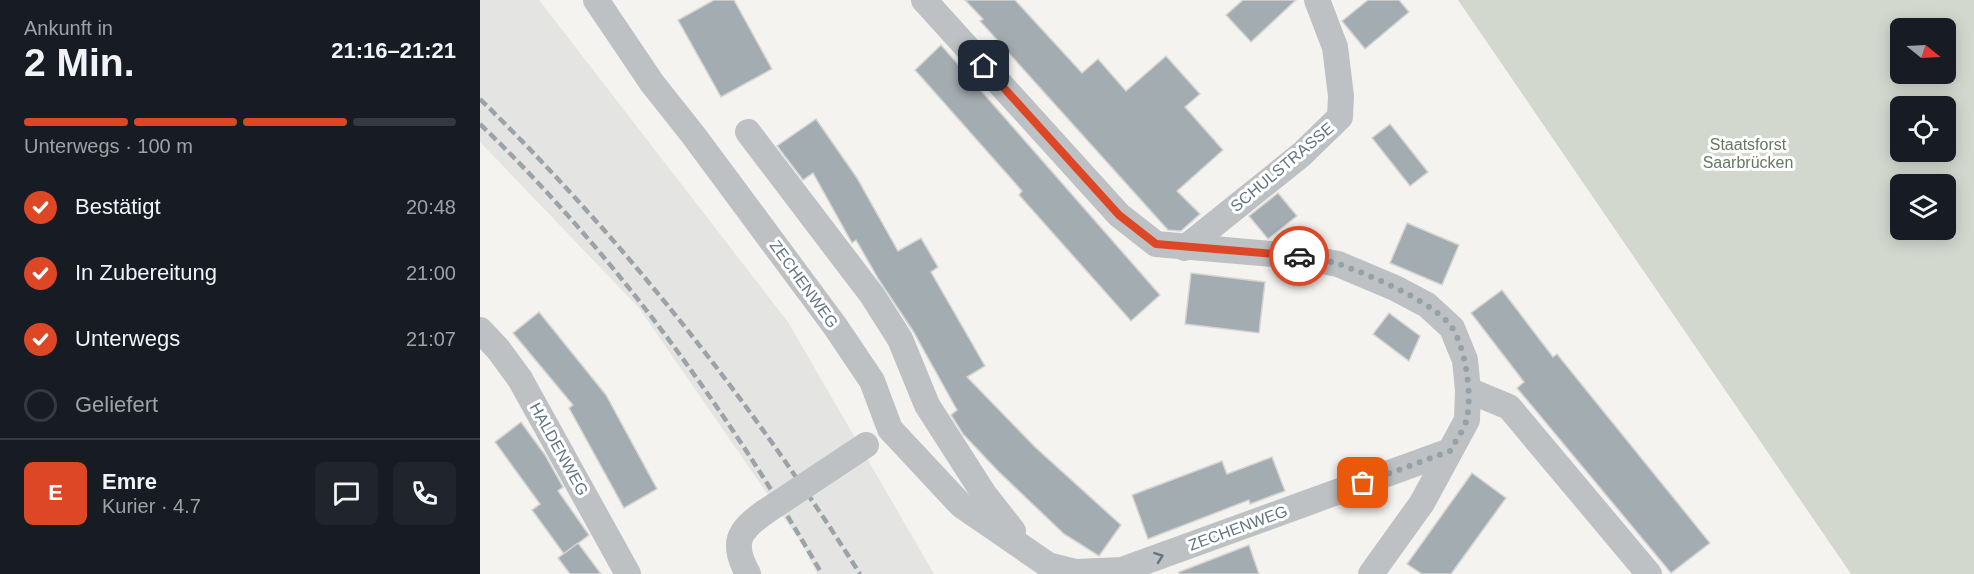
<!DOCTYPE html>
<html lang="de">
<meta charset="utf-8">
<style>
:root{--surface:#171b24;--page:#20242c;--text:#f1f3f6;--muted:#9ea1a6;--line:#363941;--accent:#dd4726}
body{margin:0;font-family:Helvetica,sans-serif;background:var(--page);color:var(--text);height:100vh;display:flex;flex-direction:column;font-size:22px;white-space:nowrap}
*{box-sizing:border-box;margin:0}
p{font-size:20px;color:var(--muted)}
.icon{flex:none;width:33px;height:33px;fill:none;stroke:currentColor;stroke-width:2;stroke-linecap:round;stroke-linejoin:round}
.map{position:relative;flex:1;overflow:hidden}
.details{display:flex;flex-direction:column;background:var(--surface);width:480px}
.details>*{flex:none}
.needle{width:39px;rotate:108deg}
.fabs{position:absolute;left:1410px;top:18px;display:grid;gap:12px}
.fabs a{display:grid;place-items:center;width:66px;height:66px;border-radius:9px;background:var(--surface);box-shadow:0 3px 15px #0003;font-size:30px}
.pin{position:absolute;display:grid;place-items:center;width:51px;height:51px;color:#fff;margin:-26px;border-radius:12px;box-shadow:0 3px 9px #0006}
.courier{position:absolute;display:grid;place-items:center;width:60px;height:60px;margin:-30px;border:4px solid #dd4726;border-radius:50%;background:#fff;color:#222;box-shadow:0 2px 8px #0007}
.headline em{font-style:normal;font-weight:800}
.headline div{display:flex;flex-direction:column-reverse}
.headline{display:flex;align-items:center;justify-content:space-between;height:102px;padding:0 24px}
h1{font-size:39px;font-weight:800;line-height:45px}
.bar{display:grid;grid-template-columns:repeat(4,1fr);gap:9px 6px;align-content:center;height:72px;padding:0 24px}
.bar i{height:8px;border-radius:4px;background:var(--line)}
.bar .on{background:var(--accent)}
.bar p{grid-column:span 4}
.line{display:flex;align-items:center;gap:15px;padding:0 24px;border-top:2px solid var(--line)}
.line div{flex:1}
.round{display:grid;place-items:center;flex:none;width:63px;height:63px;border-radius:9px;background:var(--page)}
ol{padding:0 24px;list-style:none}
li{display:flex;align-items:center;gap:18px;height:66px}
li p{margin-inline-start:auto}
li .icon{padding:6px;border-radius:50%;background:var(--accent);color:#fff;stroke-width:4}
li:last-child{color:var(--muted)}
li i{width:33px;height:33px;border:3px solid var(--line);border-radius:50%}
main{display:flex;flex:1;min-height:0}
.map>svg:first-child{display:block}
.built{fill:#e4e5e3}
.green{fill:#d3d8cf;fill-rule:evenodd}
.building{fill:#a3acb1;stroke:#d5d5d2;stroke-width:1.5}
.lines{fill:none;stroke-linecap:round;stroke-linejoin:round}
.minor{stroke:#bdc1c4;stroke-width:26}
.rail{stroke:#9ca3a8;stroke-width:4.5;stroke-dasharray:9 4.5;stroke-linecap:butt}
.minor-bridge{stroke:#bdc1c4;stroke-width:26}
.oneway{stroke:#637580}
.done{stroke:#96a1a7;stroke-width:6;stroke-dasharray:0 10.8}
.route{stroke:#dd4726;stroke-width:8}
.labels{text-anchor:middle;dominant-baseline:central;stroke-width:6;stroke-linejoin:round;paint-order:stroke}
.park-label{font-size:16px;fill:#677762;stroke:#fff}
.street-label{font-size:16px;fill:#637580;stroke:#fff}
</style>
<main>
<section class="details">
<div class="headline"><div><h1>2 Min.</h1><p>Ankunft in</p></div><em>21:16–21:21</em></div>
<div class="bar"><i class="on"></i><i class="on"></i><i class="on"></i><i></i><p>Unterwegs · 100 m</p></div>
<ol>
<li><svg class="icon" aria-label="check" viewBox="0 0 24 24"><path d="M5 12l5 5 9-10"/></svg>Bestätigt<p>20:48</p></li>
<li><svg class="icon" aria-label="check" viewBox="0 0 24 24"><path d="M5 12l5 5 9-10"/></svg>In Zubereitung<p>21:00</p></li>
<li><svg class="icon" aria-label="check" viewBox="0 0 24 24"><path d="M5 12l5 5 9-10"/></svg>Unterwegs<p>21:07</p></li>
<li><i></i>Geliefert</li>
</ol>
<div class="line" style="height:108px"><b class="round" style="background:var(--accent);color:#fff">E</b><div><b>Emre</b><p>Kurier · 4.7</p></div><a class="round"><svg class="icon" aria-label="chat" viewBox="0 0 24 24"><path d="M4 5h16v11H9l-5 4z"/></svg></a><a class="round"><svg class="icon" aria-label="phone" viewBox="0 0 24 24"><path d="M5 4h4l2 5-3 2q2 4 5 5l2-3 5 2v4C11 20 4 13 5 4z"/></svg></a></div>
</section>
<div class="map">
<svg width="1494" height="574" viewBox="0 0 1494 574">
<rect width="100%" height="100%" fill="#f4f3ef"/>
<!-- built -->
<polygon class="built" points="0,0 59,0 308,322 454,574 337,574 322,544 159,308 0,142"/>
<!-- green -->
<path class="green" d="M978,0H1494V574H1371ZM1420,28H1466V74H1420ZM1420,106H1466V152H1420ZM1420,184H1466V230H1420Z"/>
<!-- building -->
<g class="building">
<polygon points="234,0 254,0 292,69 241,97 198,20"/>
<polygon points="485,0 535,0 602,73 618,59 646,91 686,56 720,94 705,107 743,150 697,191 720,214 701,231 688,230 500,21 503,19"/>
<polygon points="763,0 816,0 771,42 746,15"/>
<polygon points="888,0 919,0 929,12 885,49 862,21"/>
<polygon points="461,45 680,295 651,321 539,195 542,191 435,70"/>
<polygon points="336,119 377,178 418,251 441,238 458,267 451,272 505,366 487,377 555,447 641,525 619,556 584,534 518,471 483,434 471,415 477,410 433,331 399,280 376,240 372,243 333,173 323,180 297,146"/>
<polygon points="910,124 948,172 930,186 892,138"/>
<polygon points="798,193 817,216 788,239 769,216"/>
<polygon points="927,223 979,245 962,285 910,263"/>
<polygon points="711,273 785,282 779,333 705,324"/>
<polygon points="1022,290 1073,357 1077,354 1230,543 1191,573 1037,388 1044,382 991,313"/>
<polygon points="59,312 126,395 177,489 144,508 89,408 93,405 33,333"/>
<polygon points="909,313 940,336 929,361 893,334"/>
<polygon points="41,422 65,455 83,487 78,491 109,535 84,554 52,510 60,504 15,442"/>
<polygon points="792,457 805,491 770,504 769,500 668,539 652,495 742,461 747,474"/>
<polygon points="992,473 1026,498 971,574 942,574 927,564"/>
<polygon points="98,543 121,574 90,574 78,558"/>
<polygon points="769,545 779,574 699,574 699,572"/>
</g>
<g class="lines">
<!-- minor -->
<g class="minor">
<polyline points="116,0 172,83 214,136 355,326 392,381 410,429 481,505 568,565 596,572 642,570 970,451"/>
<polyline points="444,0 639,215 676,244 816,256 858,264 915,288 947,305 972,328 985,360 988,390 987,420 942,503 891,574"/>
<polyline points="268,132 392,295 420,339 447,405 504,494 533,531"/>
<polyline points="705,248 822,154 860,117 861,96 855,47 837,0"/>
<polyline points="0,330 18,349 40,379 148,574"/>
<polyline points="988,390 1029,407 1169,574"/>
<path d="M268,574C251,543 258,531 285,512"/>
</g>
<!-- rail -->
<g class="rail">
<path d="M0,99C145,241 272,403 380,574"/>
<path d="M0,124C138,257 246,409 342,574"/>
</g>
<!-- minor-bridge -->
<polyline class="minor-bridge" points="285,512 386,445"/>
</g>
<!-- one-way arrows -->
<defs><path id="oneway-chevron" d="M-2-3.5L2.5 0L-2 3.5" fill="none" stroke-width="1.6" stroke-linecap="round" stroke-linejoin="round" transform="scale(1.5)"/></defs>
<use class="oneway" href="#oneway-chevron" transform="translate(679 557) rotate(-20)"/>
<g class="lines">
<!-- done -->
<path class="done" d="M819,256C832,259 846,260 859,264C889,275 956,302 973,329C986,351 992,394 987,418C985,429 975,441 970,451L883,483"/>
<!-- route -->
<polyline class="route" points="504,66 639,215 676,244 819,256"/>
</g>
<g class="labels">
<!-- park labels -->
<g class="park-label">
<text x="1268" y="144">Staatsforst<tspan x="1268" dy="18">Saarbrücken</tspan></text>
</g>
<!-- street labels -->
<g class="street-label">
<text transform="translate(802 167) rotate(-40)">SCHULSTRASSE</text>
<text transform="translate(324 284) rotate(54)">ZECHENWEG</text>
<text transform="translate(79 449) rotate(61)">HALDENWEG</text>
<text transform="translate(758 528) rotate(-20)">ZECHENWEG</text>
</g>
</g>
</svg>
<div class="fabs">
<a><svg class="needle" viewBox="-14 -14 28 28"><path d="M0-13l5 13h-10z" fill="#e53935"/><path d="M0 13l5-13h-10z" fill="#9ea1a6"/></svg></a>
<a><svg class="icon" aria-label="locate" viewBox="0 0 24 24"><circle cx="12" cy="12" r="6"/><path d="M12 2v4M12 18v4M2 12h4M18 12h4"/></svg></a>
<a><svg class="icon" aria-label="layers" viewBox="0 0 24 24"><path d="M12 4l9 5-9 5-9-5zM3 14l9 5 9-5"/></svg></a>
</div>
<div class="pin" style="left:883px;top:483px;background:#ea580c"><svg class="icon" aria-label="bag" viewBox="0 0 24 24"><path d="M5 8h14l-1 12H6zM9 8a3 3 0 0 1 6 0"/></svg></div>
<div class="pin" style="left:504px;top:66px;background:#1f2937"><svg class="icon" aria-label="home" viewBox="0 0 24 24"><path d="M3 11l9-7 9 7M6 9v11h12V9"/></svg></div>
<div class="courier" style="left:819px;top:256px"><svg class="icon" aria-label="car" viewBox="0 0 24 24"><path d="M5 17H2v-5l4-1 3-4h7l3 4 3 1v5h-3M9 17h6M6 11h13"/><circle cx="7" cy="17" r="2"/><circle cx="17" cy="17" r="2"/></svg></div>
</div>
</main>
